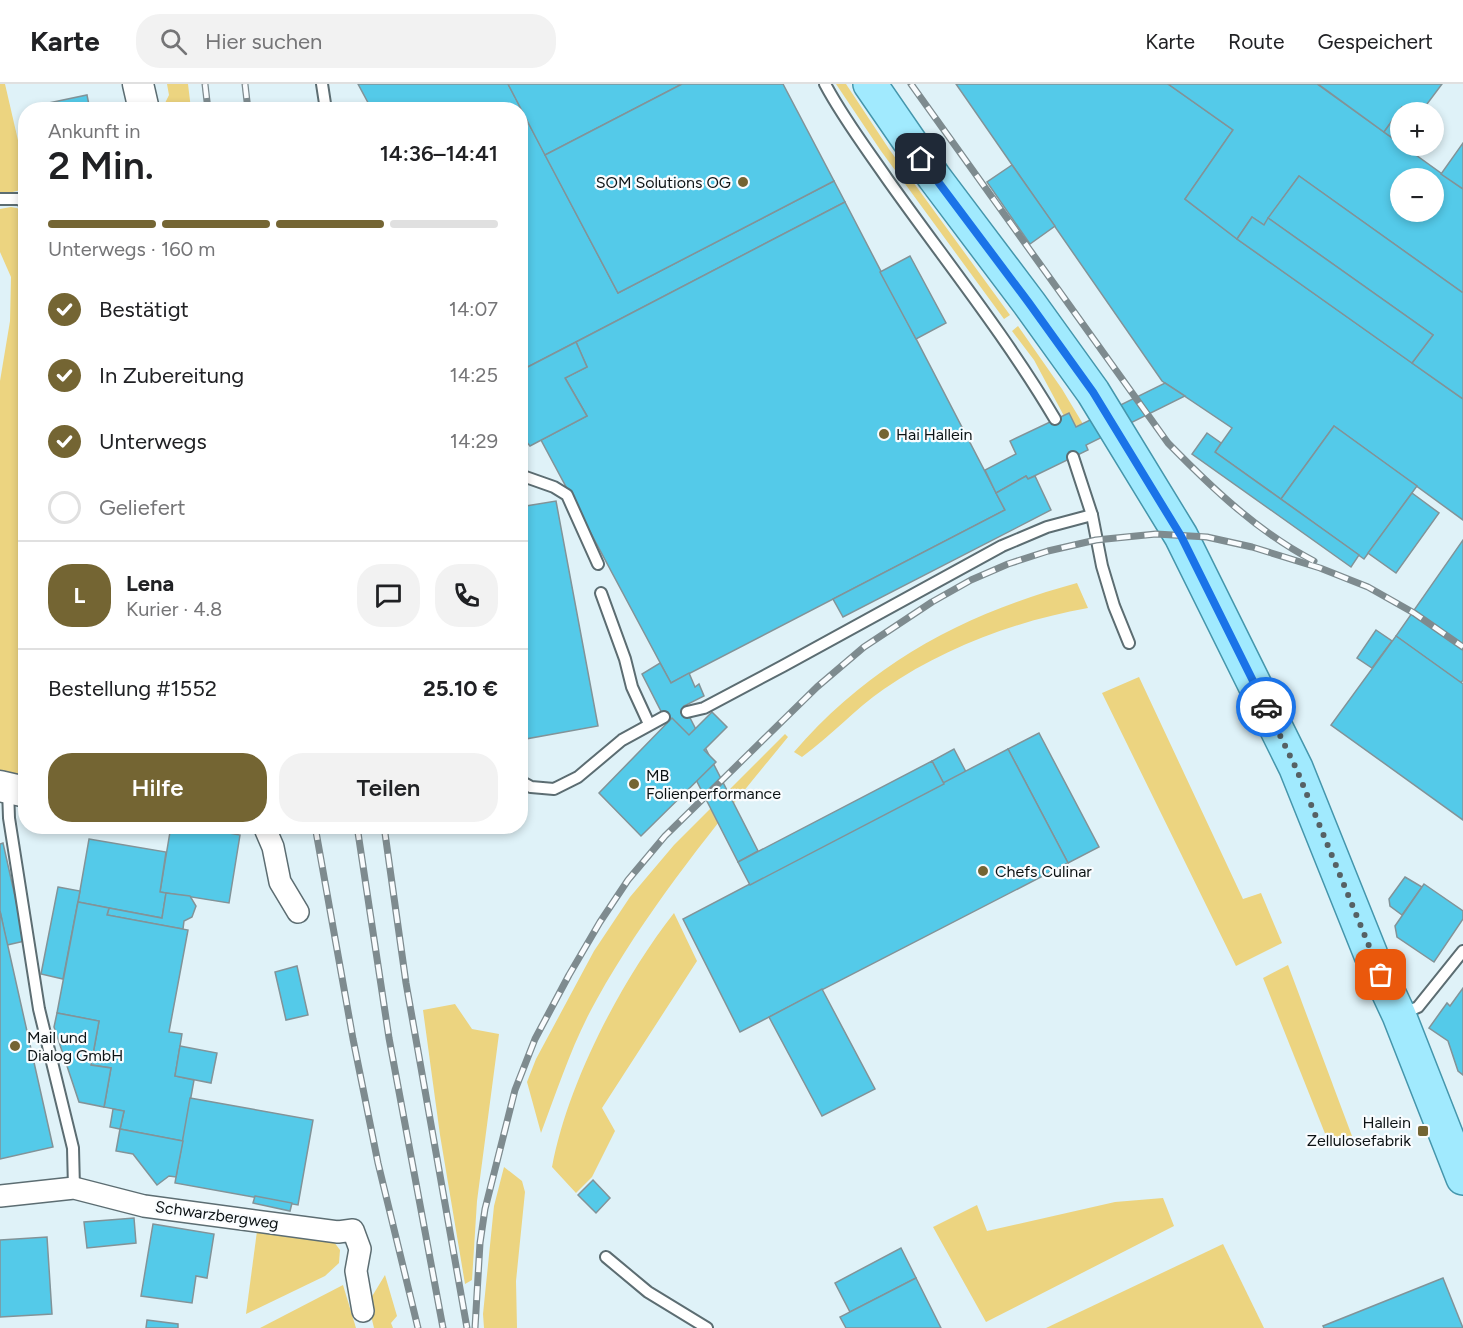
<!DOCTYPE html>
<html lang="de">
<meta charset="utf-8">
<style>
:root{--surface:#fff;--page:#f2f2f2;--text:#202124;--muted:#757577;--line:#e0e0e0;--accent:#746533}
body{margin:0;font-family:Figtree,sans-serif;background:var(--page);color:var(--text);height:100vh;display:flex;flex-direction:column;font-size:22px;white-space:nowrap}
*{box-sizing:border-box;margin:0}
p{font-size:20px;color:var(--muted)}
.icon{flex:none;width:33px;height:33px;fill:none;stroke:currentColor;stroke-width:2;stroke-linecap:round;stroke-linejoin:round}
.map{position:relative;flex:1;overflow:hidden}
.drawer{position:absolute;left:18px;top:18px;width:510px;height:732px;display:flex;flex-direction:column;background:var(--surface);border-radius:24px;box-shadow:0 3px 9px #0003}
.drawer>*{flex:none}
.fabs{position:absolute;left:1390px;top:18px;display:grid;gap:12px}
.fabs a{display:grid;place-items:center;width:54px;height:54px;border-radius:50%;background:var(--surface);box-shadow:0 3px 9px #0003;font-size:30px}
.pin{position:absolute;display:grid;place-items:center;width:51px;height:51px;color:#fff;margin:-26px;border-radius:12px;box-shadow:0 3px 9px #0006}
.courier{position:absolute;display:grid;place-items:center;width:60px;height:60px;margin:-30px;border:4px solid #1a73e8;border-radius:50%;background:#fff;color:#222;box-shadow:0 2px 8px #0007}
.headline em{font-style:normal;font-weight:600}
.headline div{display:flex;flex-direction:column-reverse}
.headline{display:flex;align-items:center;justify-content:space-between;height:102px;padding:0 30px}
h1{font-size:39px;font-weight:600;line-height:45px}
.bar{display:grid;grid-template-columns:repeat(4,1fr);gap:9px 6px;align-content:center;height:72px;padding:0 30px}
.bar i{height:8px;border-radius:4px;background:var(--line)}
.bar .on{background:var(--accent)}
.bar p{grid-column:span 4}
.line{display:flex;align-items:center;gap:15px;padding:0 30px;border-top:2px solid var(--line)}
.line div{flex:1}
.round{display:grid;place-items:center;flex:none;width:63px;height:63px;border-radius:24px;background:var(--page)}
ol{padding:0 30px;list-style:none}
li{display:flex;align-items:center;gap:18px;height:66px}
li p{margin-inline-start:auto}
li .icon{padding:6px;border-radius:50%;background:var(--accent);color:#fff;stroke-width:4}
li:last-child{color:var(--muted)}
li i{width:33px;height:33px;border:3px solid var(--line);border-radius:50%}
.action{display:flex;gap:12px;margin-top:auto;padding:12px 30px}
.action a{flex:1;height:69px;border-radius:24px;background:var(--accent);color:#fff;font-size:24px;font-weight:600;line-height:69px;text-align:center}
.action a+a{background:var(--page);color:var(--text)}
header{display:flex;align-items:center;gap:36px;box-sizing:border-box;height:84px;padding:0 30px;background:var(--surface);border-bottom:2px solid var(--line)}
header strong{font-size:28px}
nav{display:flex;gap:33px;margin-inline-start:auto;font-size:21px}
.search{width:420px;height:54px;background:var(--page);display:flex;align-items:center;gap:15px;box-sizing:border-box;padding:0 21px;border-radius:24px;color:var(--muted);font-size:22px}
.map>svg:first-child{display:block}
.green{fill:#ecd480}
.building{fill:#54cae9;stroke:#829398;stroke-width:1.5;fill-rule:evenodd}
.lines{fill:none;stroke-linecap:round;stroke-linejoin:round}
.lane-casing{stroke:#5c6d72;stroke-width:14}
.street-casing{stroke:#5c6d72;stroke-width:24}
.secondary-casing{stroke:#5c6d72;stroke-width:33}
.primary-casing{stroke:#4596ac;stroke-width:36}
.lane{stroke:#fff;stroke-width:10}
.street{stroke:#fff;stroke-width:21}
.secondary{stroke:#fff;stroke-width:30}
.primary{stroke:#a1eafe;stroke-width:33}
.rail-casing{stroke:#7e8b8f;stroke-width:7}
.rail{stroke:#f9fcfe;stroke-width:4.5;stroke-dasharray:14;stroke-linecap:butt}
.done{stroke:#566164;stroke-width:6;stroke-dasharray:0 10.8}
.route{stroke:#1a73e8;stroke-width:8}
.poi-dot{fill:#746533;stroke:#f9fcfe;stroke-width:2}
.labels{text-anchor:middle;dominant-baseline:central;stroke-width:4.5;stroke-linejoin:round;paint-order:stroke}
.poi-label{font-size:16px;fill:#0d1315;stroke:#f9fcfe;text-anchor:start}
.street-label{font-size:16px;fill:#0d1315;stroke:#f9fcfe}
</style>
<header>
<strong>Karte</strong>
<div class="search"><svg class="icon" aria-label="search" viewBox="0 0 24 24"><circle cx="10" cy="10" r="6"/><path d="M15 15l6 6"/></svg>Hier suchen</div>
<nav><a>Karte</a><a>Route</a><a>Gespeichert</a></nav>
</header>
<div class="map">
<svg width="1463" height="1244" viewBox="0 0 1463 1244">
<rect width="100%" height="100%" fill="#dff2f8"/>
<!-- green -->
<g class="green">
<polygon points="0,0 5,0 26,91 25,105 0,111"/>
<polygon points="167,0 188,0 191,25 162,25 169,11"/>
<polygon points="836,0 846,0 889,65 1010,231 1004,235 881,67"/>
<polygon points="11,123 26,126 25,697 0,691 0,297 10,237 11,193 0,168 0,125"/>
<polygon points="1018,242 1062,305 1083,340 1076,343 1069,329 1064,332 1034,276 1012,247"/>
<path d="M1077,499L1088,524C1016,537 945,563 884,605C855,625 831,652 802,673L794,668C872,578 964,530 1077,499Z"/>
<polygon points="1139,593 1243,815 1261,809 1282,859 1236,882 1102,609"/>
<path d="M785,650L788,653C720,736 650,820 597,915C573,957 558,1004 541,1049L527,998L536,975L594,867L630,813L674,761Z"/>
<path d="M674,829L697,877L602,1024L615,1047L592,1093L576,1109L552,1083C568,998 621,897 674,829Z"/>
<polygon points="1288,881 1352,1052 1330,1062 1263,894"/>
<polygon points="455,920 472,945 499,950 477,1117 472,1196 465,1200 440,1051 423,926"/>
<polygon points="504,1083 522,1097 525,1108 516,1197 517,1244 484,1244 483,1230 494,1122"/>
<polygon points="1163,1114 1174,1142 986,1238 933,1143 977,1121 987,1147 1115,1118"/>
<polygon points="257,1147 331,1154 340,1166 339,1179 325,1192 246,1230"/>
<polygon points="1223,1160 1264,1244 1046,1244"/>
<polygon points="385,1191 397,1232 391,1239 393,1244 374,1244 368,1219"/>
<polygon points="343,1201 356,1244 260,1244"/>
</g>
<!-- building -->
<g class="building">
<polygon points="358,0 508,0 618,209 834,97 845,118 520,287 520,26 372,26"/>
<polygon points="508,0 682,0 545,71"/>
<polygon points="682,0 783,0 834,97 618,209 545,71"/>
<polygon points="956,0 1168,0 1233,46 1185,115 1237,155 1463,315 1463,436 1334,342 1281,415 1215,368 1232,344 1162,297"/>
<path d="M1168,0H1317L1463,105V209L1299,92L1264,141L1252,133L1237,155L1185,115L1233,46ZM1401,94H1434V128H1401Z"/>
<polygon points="1318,0 1442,0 1421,28 1410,28 1402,23 1384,48"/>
<polygon points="87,11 90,26 35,26 34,22"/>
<polygon points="1402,23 1410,28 1401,28 1401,60 1384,48"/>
<polygon points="1463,59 1463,105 1441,90"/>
<polygon points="1012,81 1055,142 1030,160 987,98"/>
<polygon points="1299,92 1463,209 1463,315 1412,279 1433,251 1268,134"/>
<polygon points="845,118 1005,426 671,599 541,356 587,332 565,294 587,283 576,258"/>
<polygon points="1252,133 1264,141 1268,134 1433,251 1412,279 1237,155"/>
<polygon points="910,172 946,239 916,255 880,188"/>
<polygon points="576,258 587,283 565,294 587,332 530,362 520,350 520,287"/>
<polygon points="1165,299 1185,312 1086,361 1088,366 1028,395 1026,392 996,409 985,386 1016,370 1010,357 1069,329 1076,343"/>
<polygon points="1334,342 1417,402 1364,475 1281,415"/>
<polygon points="1207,349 1221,359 1215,368 1359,471 1351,483 1192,370"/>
<polygon points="1026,392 1028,395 1035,392 1051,426 843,533 833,515 1005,426 996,409"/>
<polygon points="1412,409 1439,429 1396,489 1368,469"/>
<polygon points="556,417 598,642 520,656 520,423"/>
<polygon points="1463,456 1463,596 1461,599 1396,552"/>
<polygon points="1376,546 1392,557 1372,584 1357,574"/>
<polygon points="1396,552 1463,600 1463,736 1331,641"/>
<polygon points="660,579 671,599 689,589 695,603 699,600 704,612 684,622 758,767 738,778 642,590"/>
<polygon points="712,628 727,643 704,666 716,678 641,752 599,709 672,634 689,651"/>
<polygon points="1039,649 1099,763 1068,779 1008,665"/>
<polygon points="954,665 966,688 944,700 932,677"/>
<polygon points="1008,665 1068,779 740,948 683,835"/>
<polygon points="932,677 944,700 750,801 738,778"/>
<polygon points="171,742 191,742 240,751 229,819 160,808"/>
<polygon points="89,755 166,768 160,808 166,809 162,834 78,818"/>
<polygon points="3,759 25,857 7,861 0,827 0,760"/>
<polygon points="1405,793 1422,803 1402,831 1390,822 1389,815"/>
<polygon points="1424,800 1463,827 1463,835 1434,878 1397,853 1395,842"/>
<polygon points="58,803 80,807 63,895 41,890"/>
<polygon points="166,809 190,812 196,822 192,833 184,837 183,845 107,831 109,824 162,834"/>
<polygon points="78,818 109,824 107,831 188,846 169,948 182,950 175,992 194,996 183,1057 120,1045 124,1027 104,1023 111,984 91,981 99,937 57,929"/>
<polygon points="0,827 53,1063 0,1075"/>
<polygon points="297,882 308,931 286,936 275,888"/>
<polygon points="1463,904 1463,991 1458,987 1448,957 1429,944 1447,919 1450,922"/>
<polygon points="822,905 875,1005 822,1032 769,933"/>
<polygon points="57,929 99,937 91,981 111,984 104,1023 79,1018 54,943"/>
<polygon points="180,962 217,969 211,999 175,992"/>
<polygon points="190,1014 313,1036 298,1121 175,1099"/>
<polygon points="113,1025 124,1027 120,1045 110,1043"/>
<polygon points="120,1045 183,1057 176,1093 169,1092 157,1101 133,1070 116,1067"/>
<polygon points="593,1096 610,1114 596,1129 578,1111"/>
<polygon points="255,1112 292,1119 290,1127 253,1119"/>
<polygon points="134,1134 136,1159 87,1164 84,1138"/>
<polygon points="153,1140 214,1150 207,1194 196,1192 192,1219 141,1212"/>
<polygon points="47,1153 52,1230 0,1233 0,1156"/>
<polygon points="901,1164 916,1194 850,1228 835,1199"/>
<polygon points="916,1194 941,1244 846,1244 840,1233"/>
<polygon points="1443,1194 1463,1244 1324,1244 1323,1242"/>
<polygon points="147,1236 178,1240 178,1244 146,1244"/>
</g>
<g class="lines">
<defs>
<g id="lane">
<polyline points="322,0 326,26"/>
<path d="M825,0C843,34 866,64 888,96C944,175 1006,252 1055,335"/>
<polyline points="0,115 18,115 26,118"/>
<polyline points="1073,373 1092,431 1102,482 1114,522 1129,559"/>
<polyline points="520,391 554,403 567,411 598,480"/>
<polyline points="601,509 625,575 632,603 649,640"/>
<polyline points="687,628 704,624 783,582 1002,462 1047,443 1092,431"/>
<polyline points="520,697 531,703 554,705 578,693 622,656 664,633"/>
<polyline points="8,705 9,734 39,925 73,1064 74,1104"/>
<polyline points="1402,930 1418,923 1463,867"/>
<polyline points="606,1173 648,1208 707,1244"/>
</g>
<g id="street">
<polyline points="264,742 273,763 280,798 298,828"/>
<polyline points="0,1112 74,1104 144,1122 338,1148 353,1146 360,1165 356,1187 363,1227"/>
</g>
<g id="secondary">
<polyline points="138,0 144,26"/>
<polyline points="0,702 26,708"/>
</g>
<polyline id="primary" points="870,0 934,93 1029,219 1093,308 1181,452 1296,684 1371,871 1399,931 1463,1094"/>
</defs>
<!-- lane casing -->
<use href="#lane" class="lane-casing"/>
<!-- street casing -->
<use href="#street" class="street-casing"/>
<!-- secondary casing -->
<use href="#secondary" class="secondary-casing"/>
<!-- primary casing -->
<use href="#primary" class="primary-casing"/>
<!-- lane -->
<use href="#lane" class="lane"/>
<!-- street -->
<use href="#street" class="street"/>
<!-- secondary -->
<use href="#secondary" class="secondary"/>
<!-- primary -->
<use href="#primary" class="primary"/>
<defs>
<g id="rail">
<polyline points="205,0 208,26"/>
<polyline points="245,0 248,26"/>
<path d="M911,0L1168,359C1212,404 1258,448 1314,477"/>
<polyline points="315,742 353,955 378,1079 418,1244"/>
<polyline points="357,742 389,954 443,1244"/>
<polyline points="384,742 406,899 467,1244"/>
<polyline points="475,1244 480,1159 485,1125 515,1006 535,955 569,891 600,838 628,796 665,752 817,603 864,563 932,518 971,496 1008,480 1048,467 1096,456 1156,450 1207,453 1252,463 1320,484 1368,503 1414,529 1463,563"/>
</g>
</defs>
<!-- rail casing -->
<use href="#rail" class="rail-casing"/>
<!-- rail -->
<use href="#rail" class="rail"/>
</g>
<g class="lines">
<!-- done -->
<polyline class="done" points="1266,623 1296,684 1381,891"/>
<!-- route -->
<polyline class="route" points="921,75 1029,219 1093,308 1181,452 1266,623"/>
</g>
<!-- markers -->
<g class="poi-dot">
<circle cx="743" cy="98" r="6"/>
<circle cx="884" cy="350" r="6"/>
<circle cx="634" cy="700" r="6"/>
<circle cx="983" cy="787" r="6"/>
<circle cx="15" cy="962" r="6"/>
<rect x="1417" y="1041" width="12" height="12" rx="3"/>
</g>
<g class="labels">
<!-- poi labels -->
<g class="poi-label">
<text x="731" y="98" text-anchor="end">SOM Solutions OG</text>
<text x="896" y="350">Hai Hallein</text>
<text x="646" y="691">MB<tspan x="646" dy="18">Folienperformance</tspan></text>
<text x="995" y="787">Chefs Culinar</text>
<text x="27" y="953">Mail und<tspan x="27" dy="18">Dialog GmbH</tspan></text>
<text x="1411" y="1038" text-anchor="end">Hallein<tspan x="1411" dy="18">Zellulosefabrik</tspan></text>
</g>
<!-- street labels -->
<g class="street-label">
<text transform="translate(217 1131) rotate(8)">Schwarzbergweg</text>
</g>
</g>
</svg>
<div class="fabs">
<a>+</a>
<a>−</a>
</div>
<div class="pin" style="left:1381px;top:891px;background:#ea580c"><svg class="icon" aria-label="bag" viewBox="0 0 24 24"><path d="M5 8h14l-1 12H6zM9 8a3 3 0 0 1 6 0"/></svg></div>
<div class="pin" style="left:921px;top:75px;background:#1f2937"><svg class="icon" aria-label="home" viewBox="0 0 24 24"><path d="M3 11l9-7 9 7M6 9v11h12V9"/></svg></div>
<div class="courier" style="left:1266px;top:623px"><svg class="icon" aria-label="car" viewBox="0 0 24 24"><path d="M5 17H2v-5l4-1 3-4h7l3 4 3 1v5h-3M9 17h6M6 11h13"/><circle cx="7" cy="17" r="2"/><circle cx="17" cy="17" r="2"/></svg></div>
<section class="drawer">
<div class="headline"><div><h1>2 Min.</h1><p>Ankunft in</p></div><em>14:36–14:41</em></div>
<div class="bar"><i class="on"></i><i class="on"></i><i class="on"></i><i></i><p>Unterwegs · 160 m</p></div>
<ol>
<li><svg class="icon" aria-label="check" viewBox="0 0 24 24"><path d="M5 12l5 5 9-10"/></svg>Bestätigt<p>14:07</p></li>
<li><svg class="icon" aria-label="check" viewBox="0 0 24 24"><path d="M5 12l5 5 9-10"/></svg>In Zubereitung<p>14:25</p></li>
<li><svg class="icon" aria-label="check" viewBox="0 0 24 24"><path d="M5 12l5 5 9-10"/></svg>Unterwegs<p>14:29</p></li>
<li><i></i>Geliefert</li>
</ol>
<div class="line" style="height:108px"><b class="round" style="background:var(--accent);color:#fff">L</b><div><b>Lena</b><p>Kurier · 4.8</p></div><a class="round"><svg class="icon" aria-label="chat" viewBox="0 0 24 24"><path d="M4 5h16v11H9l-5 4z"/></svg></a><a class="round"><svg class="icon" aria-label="phone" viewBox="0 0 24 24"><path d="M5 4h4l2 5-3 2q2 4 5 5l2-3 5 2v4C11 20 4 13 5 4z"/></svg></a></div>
<div class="line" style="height:78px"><div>Bestellung #1552</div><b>25.10 €</b></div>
<div class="action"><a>Hilfe</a><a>Teilen</a></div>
</section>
</div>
